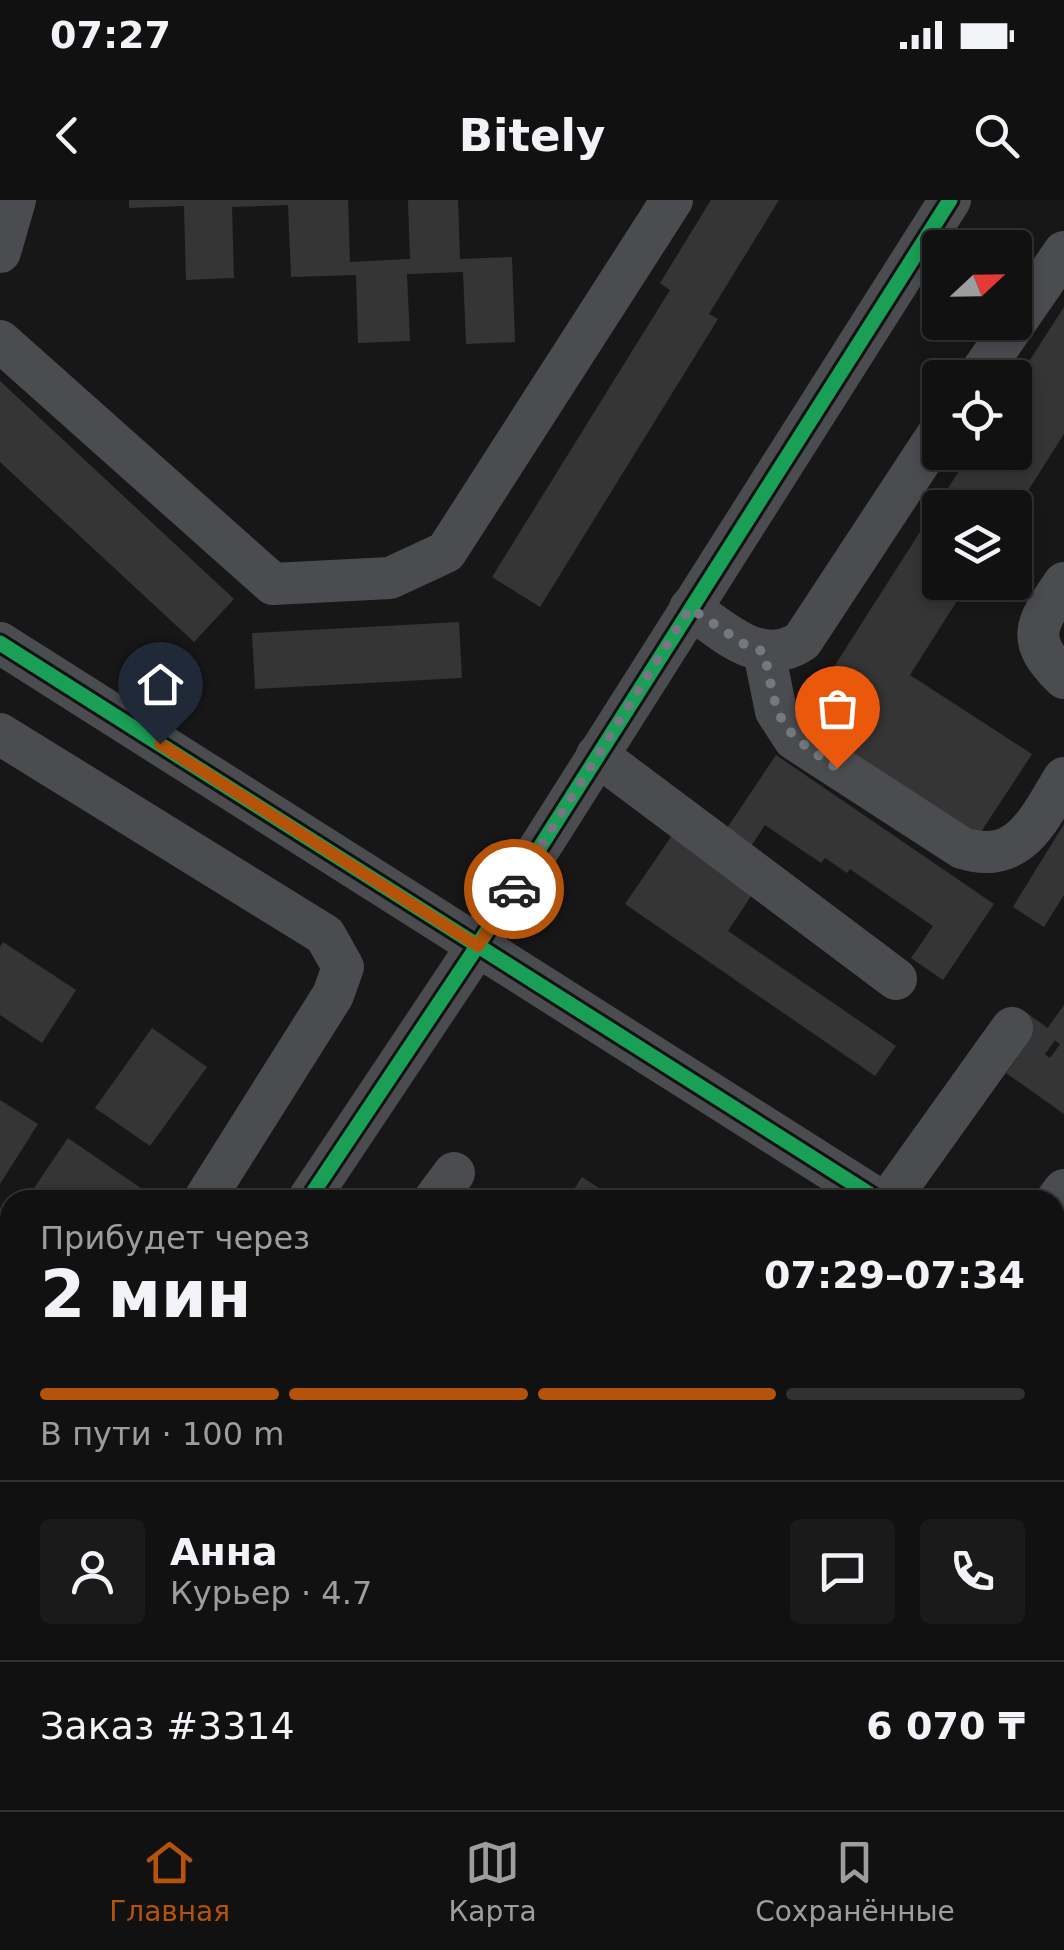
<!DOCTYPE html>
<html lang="ru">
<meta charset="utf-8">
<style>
:root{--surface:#111;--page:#1a1a1a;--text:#f1f3f6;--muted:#9c9d9f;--line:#303131;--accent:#b45309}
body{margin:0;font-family:"DejaVu Sans",sans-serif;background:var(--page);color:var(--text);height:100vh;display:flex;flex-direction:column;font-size:38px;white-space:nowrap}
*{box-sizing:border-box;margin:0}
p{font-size:32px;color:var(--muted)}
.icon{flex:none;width:55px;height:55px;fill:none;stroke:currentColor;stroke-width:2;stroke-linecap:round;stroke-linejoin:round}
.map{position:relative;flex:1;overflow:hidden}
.panel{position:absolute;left:0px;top:990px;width:1065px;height:620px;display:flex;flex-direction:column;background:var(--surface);border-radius:30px 30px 0 0;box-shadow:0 5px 15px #0003,0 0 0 2px var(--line)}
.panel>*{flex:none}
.needle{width:65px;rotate:68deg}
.buttons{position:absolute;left:922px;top:30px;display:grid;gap:20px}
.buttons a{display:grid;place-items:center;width:110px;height:110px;border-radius:10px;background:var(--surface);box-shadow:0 5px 15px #0003,0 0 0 2px var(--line);font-size:50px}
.pin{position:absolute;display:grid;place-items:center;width:85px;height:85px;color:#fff;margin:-102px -42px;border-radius:50% 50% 50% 0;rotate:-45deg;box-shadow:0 0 10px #0007}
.pin .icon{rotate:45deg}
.courier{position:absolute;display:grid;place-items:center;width:100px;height:100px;margin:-50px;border:8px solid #b45309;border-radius:50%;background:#fff;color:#222;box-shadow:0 2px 12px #0007}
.head em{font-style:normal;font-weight:800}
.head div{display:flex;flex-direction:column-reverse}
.head{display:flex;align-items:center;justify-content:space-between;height:170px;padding:0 40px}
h1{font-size:65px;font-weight:800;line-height:75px}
.bar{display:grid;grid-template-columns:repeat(4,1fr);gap:15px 10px;align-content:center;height:120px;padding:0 40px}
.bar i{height:12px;border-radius:8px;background:var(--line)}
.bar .current{background:var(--accent)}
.bar p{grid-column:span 4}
.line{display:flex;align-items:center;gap:25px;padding:0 40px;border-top:2px solid var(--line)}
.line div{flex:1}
.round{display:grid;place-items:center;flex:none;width:105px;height:105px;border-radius:10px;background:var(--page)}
.status{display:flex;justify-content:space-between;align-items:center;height:70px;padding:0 50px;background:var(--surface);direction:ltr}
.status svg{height:28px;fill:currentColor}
header{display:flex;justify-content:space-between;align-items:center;height:130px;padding:0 40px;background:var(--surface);font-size:45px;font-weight:800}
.dock{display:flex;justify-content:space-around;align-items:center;height:140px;border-top:2px solid var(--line);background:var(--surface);font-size:28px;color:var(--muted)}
.dock a{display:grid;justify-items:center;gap:5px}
.dock .current{color:var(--accent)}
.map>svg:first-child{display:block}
.built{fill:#212123}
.building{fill:#353536}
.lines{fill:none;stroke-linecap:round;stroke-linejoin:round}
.minor-tunnel{stroke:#343537;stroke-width:42;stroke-dasharray:42 21;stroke-linecap:butt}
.minor{stroke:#4b4c50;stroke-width:42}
.major{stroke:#4d4f52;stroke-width:52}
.cycleway-casing{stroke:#111113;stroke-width:21}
.cycleway{stroke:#1a9f57;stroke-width:15}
.done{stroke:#757880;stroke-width:10;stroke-dasharray:0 18}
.route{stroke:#b45309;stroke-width:12}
</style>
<div class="status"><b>07:27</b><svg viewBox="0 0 49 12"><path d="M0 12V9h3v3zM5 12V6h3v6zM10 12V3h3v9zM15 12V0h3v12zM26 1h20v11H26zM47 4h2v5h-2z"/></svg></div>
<header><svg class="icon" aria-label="back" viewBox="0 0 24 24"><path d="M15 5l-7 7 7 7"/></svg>Bitely<svg class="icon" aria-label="search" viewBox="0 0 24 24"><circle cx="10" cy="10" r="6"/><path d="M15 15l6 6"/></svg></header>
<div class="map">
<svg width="1064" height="1610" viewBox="0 0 1064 1610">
<rect width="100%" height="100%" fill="#171717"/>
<!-- built -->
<polygon class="built" points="64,1600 410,1600 426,1610 57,1610"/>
<!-- building -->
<g class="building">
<polygon points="129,0 348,0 350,62 410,59 408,0 458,0 460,59 512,57 515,142 466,144 463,72 407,74 410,141 358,143 356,75 291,77 288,5 232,7 234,78 186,80 184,6 129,8"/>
<polygon points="711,0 779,0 709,114 718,119 540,407 492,377 670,90 660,83"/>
<polygon points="1064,107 1064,234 1017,308 940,308 940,382 969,382 910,475 1032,554 979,635 800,520 971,252 1015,252 1015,183"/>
<polygon points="0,181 234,399 194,442 0,262"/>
<polygon points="459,422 462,478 255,489 252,433"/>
<polygon points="776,555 994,704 943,780 911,758 933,726 850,669 847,673 825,658 821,663 765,625 750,648 725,631"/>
<polygon points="1064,624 1064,695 1044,727 1013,707"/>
<polygon points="675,631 757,687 728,731 896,846 875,876 625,704"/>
<polygon points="3,742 76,790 42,843 0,815 0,747"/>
<polygon points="1064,805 1064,914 1006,873 1028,842 1050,858 1060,844 1044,833"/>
<polygon points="152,828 207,867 150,946 95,908"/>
<polygon points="0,900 38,924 0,984"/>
<polygon points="68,938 145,991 138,1000 26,1000"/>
<polygon points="582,977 617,1000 567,1000"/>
<polygon points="10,1180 10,1226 0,1241 0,1195"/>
</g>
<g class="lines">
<!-- minor-tunnel -->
<polyline class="minor-tunnel" points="1012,828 1064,866"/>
<!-- minor -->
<g class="minor">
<polyline points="0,52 15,0"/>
<polyline points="0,141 273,384 390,378 446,352 672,0"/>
<polyline points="977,178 1064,52"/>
<path d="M1064,383C1036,424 1024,439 1064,478"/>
<path d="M690,408C724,431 761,469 802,441L940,231"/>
<polyline points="0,443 879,1000"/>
<path d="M764,452L776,511L794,539L962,648C1020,666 1038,620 1064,578"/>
<polyline points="0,534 325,735 343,767 333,795 204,1000"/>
<polyline points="597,555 896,779"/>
<polyline points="308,1000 478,745 950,0"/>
<polyline points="434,1000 454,973"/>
<polyline points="889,1000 1012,828"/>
<polyline points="1055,1002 1064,990"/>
<polyline points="0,1063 10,1070"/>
<polyline points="1055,1111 1064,1117"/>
<polyline points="0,1343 10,1329"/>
<polyline points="0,1478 10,1462"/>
<polyline points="1055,1509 1064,1516"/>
<polyline points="147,1600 162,1610"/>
<polyline points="324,1600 340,1610"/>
<polyline points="17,1610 24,1600"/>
</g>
<!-- major -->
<g class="major">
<polyline points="1055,1443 1064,1429"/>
<polyline points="949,1610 955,1600"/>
</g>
<defs>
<g id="cycleway">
<polyline points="0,443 879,1000"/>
<polyline points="308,1000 478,745 950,0"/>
</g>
</defs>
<!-- cycleway casing -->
<use href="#cycleway" class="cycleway-casing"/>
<!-- cycleway -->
<use href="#cycleway" class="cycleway"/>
</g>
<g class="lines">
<!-- done -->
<path class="done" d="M514,689L690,408L744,444L764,452C779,523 775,527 837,568"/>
<!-- route -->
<polyline class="route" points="160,544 478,746 514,689"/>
</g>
</svg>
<div class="buttons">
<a><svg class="needle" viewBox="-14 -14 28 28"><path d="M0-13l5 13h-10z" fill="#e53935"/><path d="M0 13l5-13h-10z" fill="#9c9d9f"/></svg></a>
<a><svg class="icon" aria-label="locate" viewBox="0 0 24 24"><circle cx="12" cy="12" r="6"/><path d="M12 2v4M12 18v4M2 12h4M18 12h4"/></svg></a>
<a><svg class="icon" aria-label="layers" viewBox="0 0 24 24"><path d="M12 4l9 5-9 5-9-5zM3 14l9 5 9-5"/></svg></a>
</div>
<div class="pin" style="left:837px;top:568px;background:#ea580c"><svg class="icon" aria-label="bag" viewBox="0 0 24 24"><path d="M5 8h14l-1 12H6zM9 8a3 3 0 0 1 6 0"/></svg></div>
<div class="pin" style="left:160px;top:544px;background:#1f2937"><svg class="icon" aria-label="home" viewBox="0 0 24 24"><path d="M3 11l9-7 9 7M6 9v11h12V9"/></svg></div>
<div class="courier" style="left:514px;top:689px"><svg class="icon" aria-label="car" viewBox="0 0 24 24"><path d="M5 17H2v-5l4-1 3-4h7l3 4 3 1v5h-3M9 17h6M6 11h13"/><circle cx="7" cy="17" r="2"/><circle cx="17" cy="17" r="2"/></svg></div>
<section class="panel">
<div class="head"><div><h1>2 мин</h1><p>Прибудет через</p></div><em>07:29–07:34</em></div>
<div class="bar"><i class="current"></i><i class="current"></i><i class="current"></i><i></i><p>В пути · 100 m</p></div>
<div class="line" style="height:180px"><a class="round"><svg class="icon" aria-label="person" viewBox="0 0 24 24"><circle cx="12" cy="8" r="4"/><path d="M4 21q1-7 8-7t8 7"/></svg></a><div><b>Анна</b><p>Курьер · 4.7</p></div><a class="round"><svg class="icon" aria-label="chat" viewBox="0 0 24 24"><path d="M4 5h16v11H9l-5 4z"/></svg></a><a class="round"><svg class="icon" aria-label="phone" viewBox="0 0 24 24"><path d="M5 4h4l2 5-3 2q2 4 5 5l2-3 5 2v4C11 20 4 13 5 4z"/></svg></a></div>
<div class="line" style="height:130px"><div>Заказ #3314</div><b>6 070 ₸</b></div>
</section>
</div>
<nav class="dock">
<a class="current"><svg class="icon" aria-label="home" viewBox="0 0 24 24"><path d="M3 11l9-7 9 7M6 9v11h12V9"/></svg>Главная</a>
<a><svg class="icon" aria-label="map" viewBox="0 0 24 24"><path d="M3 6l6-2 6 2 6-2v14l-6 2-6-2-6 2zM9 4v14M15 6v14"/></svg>Карта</a>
<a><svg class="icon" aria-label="saved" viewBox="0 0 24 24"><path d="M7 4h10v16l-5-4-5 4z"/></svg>Сохранённые</a>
</nav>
